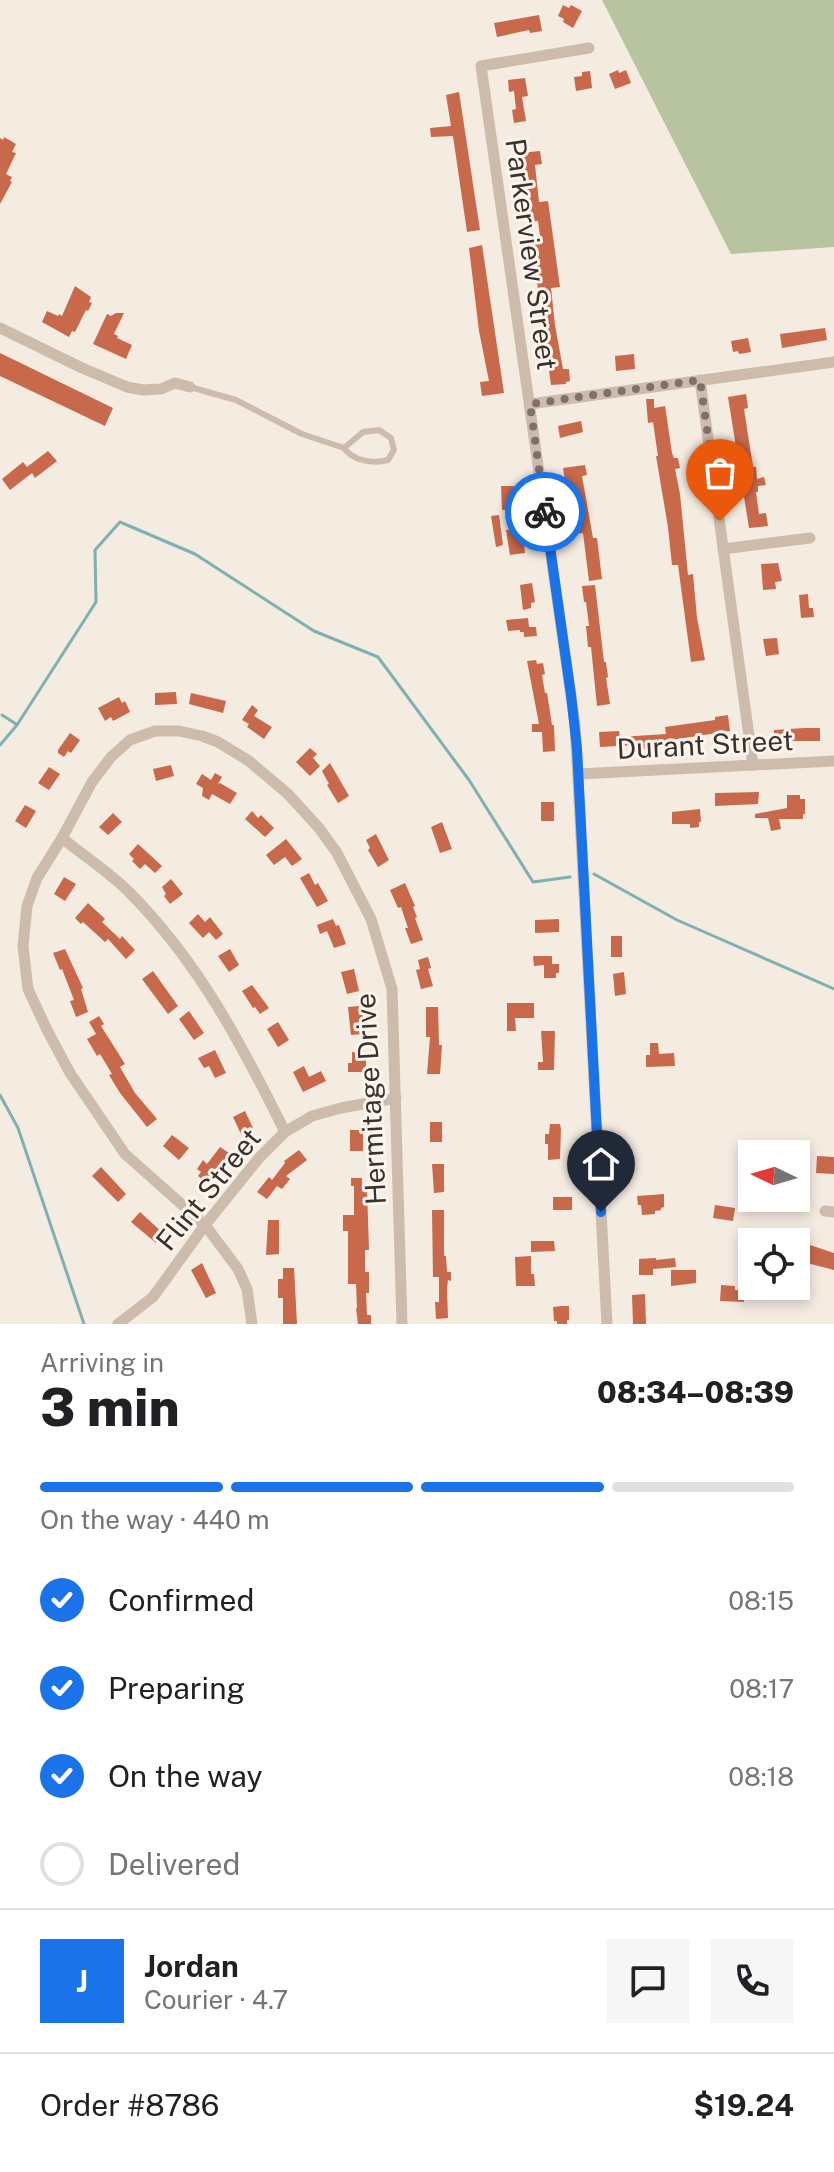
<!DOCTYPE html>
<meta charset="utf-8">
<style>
:root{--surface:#fff;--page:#f6f6f6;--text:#202124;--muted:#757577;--line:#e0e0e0;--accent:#1a73e8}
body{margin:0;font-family:"Public Sans",sans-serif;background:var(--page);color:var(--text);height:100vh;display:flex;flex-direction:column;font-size:30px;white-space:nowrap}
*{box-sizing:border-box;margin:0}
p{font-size:26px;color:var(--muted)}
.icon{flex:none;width:44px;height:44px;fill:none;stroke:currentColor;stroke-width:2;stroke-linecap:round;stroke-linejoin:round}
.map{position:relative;height:1324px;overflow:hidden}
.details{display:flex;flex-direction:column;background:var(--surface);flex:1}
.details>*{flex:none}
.needle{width:52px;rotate:275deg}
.buttons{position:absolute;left:738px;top:1140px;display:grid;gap:16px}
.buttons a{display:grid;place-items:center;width:72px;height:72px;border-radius:0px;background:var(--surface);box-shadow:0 4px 12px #0003;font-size:40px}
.pin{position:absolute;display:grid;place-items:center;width:68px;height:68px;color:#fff;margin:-82px -34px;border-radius:50% 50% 50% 0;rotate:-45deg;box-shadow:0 0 8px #0007}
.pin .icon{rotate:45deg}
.courier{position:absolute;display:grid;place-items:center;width:80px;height:80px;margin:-40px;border:6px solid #1a73e8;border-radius:50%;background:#fff;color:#222;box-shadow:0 2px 10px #0007}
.overview em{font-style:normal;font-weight:800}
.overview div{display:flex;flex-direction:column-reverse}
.overview{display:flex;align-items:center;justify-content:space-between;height:136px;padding:0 40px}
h1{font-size:52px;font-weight:800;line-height:60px}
.bar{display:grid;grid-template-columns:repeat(4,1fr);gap:12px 8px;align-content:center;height:96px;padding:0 40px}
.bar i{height:10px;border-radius:6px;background:var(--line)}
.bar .current{background:var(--accent)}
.bar p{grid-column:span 4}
.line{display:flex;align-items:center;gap:20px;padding:0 40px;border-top:2px solid var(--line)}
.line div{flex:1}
.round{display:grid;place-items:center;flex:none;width:84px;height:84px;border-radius:0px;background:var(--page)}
ol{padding:0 40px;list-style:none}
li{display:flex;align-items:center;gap:24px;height:88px}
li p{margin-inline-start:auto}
li .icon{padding:8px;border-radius:50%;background:var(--accent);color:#fff;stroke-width:4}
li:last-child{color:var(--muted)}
li i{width:44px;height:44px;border:4px solid var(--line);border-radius:50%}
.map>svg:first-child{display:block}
.green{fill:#b8c4a0}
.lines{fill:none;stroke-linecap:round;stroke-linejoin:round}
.stream{stroke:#7fb0b2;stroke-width:3}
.building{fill:#c8694b}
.lane{stroke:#cdbbac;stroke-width:6}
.street{stroke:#cdbbac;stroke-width:11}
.done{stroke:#7c716b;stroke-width:8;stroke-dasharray:0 14.4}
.route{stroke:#1a73e8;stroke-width:10}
.labels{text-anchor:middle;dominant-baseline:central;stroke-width:6;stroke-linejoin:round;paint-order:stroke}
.street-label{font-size:28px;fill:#3b302b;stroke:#fbf5ee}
</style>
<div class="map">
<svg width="834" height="1324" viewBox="0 0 834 1324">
<rect width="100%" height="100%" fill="#f4ebe1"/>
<!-- green -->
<polygon class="green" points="602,0 834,0 834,247 731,254"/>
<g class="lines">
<!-- stream -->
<g class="stream">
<polyline points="2,715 16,724"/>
<polyline points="0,745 17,725 96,602 95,550 120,522 195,554 314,631 378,657 469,780 533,882 570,877"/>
<polyline points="594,874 677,920 834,989"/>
<polyline points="0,1095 18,1128 84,1324"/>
</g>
</g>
<!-- building -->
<g class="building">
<polygon points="563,5 569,8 571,5 582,11 573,28 563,22 564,19 558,16"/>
<polygon points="539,15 542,31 530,33 529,30 497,37 494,23"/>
<polygon points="618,70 619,73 626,70 631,83 615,89 609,74"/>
<polygon points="590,71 592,88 576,91 574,77 582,76 582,72"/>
<polygon points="525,78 528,96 522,97 526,121 514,123 512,110 516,109 514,91 509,92 508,80"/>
<polygon points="459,92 480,230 467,232 453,136 431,137 430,128 451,126 446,95"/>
<polygon points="4,137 16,144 12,152 16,153 6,174 12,177 10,181 12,182 0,204 0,138 3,140"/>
<polygon points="540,151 542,164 535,165 539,202 548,201 560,287 551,288 555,325 563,369 569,369 570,381 566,382 566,384 551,385 531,237 540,236 538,221 529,222 520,153"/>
<polygon points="482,245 504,393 482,396 480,382 489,381 479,331 469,248"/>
<polygon points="75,286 91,297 89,302 92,303 88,311 86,310 75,332 72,331 69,337 42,322 47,311 58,316 59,314 62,316"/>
<polygon points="116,313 124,313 114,334 118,336 117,338 132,345 126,359 93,344 107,314 111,316"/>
<polygon points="825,328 827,340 782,348 780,334"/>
<polygon points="748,338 751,352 739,354 738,351 733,352 731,341"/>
<polygon points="0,353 113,408 105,426 0,376"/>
<polygon points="634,354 635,369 616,371 615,356"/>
<polygon points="746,394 748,408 744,409 753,467 756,467 757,479 764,477 766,485 758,486 758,492 756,492 759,514 766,513 768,526 749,528 728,397"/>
<polygon points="646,399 654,399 654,408 665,406 672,453 674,458 678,458 680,468 675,469 680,494 688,575 693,574 697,618 705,660 691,662 678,565 672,565 668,527 656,456 658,456 653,422 648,423"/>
<polygon points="581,421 583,432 560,438 558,426"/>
<polygon points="48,451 57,461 35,478 32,473 10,490 2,479 23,462 27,467"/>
<polygon points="585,465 587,475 582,476 593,538 597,538 602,579 589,581 583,533 576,534 572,504 564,505 562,495 567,494 563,468"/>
<polygon points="501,486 514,486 515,509 502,510"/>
<polygon points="499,515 503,545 496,547 491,516"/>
<polygon points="522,528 525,553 510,555 506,530"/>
<polygon points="778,563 782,581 775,582 776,589 763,590 761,564"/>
<polygon points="532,583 535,602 531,603 531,608 523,610 520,585"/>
<polygon points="595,585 604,662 606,662 608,677 606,678 610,704 597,706 591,647 588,647 586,626 589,626 586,602 584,602 582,586"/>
<polygon points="808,594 809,608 813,608 814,617 801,618 799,595"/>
<polygon points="528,618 529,627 536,627 537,636 524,637 524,632 520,632 520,630 508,631 506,620"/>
<polygon points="777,638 779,654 766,656 763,639"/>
<polygon points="536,660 537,664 543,663 545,674 542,675 545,693 547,693 552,725 554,725 555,751 543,752 542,732 532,732 532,724 539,724 527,661"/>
<polygon points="176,692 177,704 155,705 155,693"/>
<polygon points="191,693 226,701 223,713 189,704"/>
<polygon points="119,697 122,703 125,701 130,712 113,721 111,717 105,721 98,708"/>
<polygon points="252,705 258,710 254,716 272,727 264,739 247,727 249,724 242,720"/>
<polygon points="728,715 730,731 658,742 658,748 633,750 633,745 600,747 599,732 619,731 620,737 666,734 665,727 715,720 715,717"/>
<polygon points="804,728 820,728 820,741 774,741 774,730"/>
<polygon points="70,733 80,740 71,753 68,751 64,757 58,753 58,750"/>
<polygon points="310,748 317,754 313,758 320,766 310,776 296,762"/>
<polygon points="330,763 349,796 338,803 327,785 329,784 322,771"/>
<polygon points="171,765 174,776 156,781 153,769"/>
<polygon points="49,767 60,774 49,790 38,783"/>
<polygon points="215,773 222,777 218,784 220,783 237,793 230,804 212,794 209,800 202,796 203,788 196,784 202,774 211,780"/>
<polygon points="759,792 758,804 715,806 715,793"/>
<polygon points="787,795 800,795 800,799 805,799 805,814 803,814 803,819 779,819 781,829 771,831 768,818 755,818 755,814 787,808"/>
<rect x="541" y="802" width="13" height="19"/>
<polygon points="25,805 36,811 26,828 15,821"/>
<polygon points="700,809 701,822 699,822 699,827 690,828 690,824 672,824 672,812"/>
<polygon points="252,811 258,818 261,815 274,828 265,837 245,819"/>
<polygon points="113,813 122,822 108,835 99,827"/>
<polygon points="442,822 452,849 440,853 431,827"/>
<polygon points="376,834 389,860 378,867 368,850 370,848 366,840"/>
<polygon points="286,839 302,859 292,866 285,857 274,865 266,855"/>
<polygon points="138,844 162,866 155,873 145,864 140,869 132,861 134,859 129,854"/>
<polygon points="309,873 315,885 318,883 328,901 317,907 300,878"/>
<polygon points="64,877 76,884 65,901 54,894"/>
<polygon points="171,879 183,894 170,904 164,896 166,894 162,887"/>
<polygon points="405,883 415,906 413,907 417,917 415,918 423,940 411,944 405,928 408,928 401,907 398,908 390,890"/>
<polygon points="88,903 105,919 102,922 120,939 122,936 135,950 126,959 108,939 105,942 83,922 81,924 75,918"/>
<polygon points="198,914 205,922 210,917 223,934 216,940 209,932 203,938 189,923"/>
<polygon points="333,919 336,926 339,925 346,944 334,948 327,931 320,934 317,925"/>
<polygon points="559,919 559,932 535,933 535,920"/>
<rect x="611" y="936" width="11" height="21"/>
<polygon points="65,949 83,988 81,989 88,1012 76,1017 70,1001 74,1000 62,969 60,970 53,953"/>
<polygon points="230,949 239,965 229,972 218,956"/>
<polygon points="533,956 552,956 552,964 559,964 559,973 556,973 556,978 544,978 544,965 534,966"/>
<polygon points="428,957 431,968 428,969 433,986 421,989 416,970 420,969 418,960"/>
<polygon points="354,969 359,991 347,994 341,972"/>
<polygon points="153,971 178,1006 168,1014 142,979"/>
<polygon points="624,972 626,994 615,996 613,974"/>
<polygon points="252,985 269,1008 260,1014 255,1007 253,1008 242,991"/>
<polygon points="507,1003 534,1003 534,1018 515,1018 516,1031 507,1031"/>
<polygon points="359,1006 359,1015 363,1015 363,1034 351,1035 348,1007"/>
<polygon points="426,1007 438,1007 439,1045 442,1045 440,1074 427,1074 430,1037 426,1037"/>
<polygon points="189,1011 204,1033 194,1040 179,1019"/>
<polygon points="99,1016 104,1024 101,1026 125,1064 120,1067 135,1093 157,1119 147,1127 120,1093 109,1075 112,1074 100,1054 97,1056 87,1039 96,1034 89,1022"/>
<polygon points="278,1022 289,1040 278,1047 267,1029"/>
<polygon points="541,1031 555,1031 554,1070 538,1070 538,1062 543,1062"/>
<polygon points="650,1043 658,1043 659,1054 674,1053 675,1066 646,1067 646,1055 650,1055"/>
<polygon points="215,1050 226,1073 215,1078 209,1066 204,1068 198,1058"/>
<polygon points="352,1052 366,1053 366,1072 348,1072 348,1063 352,1063"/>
<polygon points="304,1066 309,1077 321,1071 326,1081 303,1092 293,1072"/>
<polygon points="245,1111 253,1128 241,1134 233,1117"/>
<rect x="430" y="1122" width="12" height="20"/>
<polygon points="550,1124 560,1124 561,1129 560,1159 548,1160 548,1144 545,1144 545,1134 549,1134"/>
<rect x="350" y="1130" width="13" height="21"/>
<polygon points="172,1135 189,1148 179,1160 163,1146"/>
<polygon points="220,1147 229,1153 208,1184 198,1176 201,1172 197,1169 203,1160 207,1164"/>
<polygon points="299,1150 307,1160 286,1176 290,1179 282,1189 277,1186 267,1199 257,1192 269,1177 272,1180 285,1163 284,1161"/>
<polygon points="817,1156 834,1157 834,1174 816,1173"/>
<polygon points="432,1164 444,1164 444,1192 434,1193"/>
<polygon points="101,1167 126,1194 118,1202 92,1176"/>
<polygon points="351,1178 362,1178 362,1189 367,1189 369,1250 365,1250 365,1272 369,1272 369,1293 366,1293 367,1315 371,1315 371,1324 358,1324 356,1308 357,1308 356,1284 348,1284 348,1231 343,1231 343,1215 354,1215 354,1186 351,1186"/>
<polygon points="664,1194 664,1207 661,1208 661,1210 655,1211 655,1214 642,1215 641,1205 638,1205 637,1196"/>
<rect x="553" y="1197" width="19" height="13"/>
<polygon points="715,1205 735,1208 733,1221 713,1218"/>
<polygon points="432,1210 444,1210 444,1256 446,1256 447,1272 451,1272 451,1281 448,1280 447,1289 448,1318 436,1319 435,1302 439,1302 439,1277 433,1277"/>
<polygon points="140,1212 164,1234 156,1243 131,1222"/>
<polygon points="268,1220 279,1220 279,1254 266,1255"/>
<polygon points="796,1235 806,1240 804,1243 834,1253 834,1270 807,1263 805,1266 796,1262"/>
<polygon points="531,1241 554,1241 555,1251 531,1252"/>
<polygon points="531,1256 531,1274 534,1274 535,1286 516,1286 515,1257"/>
<polygon points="656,1258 656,1260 675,1258 676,1267 653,1269 653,1275 639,1275 639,1259"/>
<polygon points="202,1263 216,1293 206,1298 191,1270"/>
<polygon points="283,1268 294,1268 297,1324 283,1324 283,1298 278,1298 278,1279 283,1279"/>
<polygon points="671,1270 696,1270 696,1283 671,1286"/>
<polygon points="721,1285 735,1286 735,1290 751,1291 750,1300 744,1299 744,1302 720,1301"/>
<polygon points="645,1294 646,1324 633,1324 632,1295"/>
<polygon points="562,1306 569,1306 569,1320 567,1320 567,1324 557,1324 557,1321 554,1321 553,1307"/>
</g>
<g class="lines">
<!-- lane -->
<path class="lane" d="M190,387L236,400L302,434L344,448C353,461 373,464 388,460L394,450L391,438L379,430L363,432L344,448"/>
<!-- street -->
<g class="street">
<polyline points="589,48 481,66 575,724 607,1324"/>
<polyline points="0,328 80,367 127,387 143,390 161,389 175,383 190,387"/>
<polyline points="700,380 753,765"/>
<polyline points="530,404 834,362"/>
<polyline points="723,549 810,538"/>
<polyline points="578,774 834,761"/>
<path d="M62,838C84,856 109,872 129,892C198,961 242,1045 285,1132"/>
<polyline points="825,1211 834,1212"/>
<polyline points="118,1324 153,1297 205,1225 259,1158 285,1132 312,1116 341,1108 396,1098"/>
<polyline points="252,1324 247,1289 238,1269 205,1225 125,1154 70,1073 47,1030 28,989 23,946 27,906 37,878 62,838 92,782 111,757 130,740 155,731 179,731 202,736 218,742 249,761 288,794 319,828 337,853 371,919 392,989 402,1324"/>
</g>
</g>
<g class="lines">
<!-- done -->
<polyline class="done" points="545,512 530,404 700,380 720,521"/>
<!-- route -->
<polyline class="route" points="545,512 571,695 577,749 601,1212"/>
</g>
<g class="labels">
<!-- street labels -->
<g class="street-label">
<text transform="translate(532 254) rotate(82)">Parkerview Street</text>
<text transform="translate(705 744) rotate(-3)">Durant Street</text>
<text transform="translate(370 1099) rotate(-93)">Hermitage Drive</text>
<text transform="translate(208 1189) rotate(-51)">Flint Street</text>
</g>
</g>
</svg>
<div class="buttons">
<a><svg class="needle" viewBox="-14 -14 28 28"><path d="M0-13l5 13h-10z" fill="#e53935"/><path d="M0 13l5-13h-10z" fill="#757577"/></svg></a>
<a><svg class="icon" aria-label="locate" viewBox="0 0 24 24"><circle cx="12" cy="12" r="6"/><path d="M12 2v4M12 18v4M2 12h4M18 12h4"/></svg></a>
</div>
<div class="pin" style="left:720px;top:521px;background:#ea580c"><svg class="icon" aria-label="bag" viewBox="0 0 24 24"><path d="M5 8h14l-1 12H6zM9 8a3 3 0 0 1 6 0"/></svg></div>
<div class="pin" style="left:601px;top:1212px;background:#1f2937"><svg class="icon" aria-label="home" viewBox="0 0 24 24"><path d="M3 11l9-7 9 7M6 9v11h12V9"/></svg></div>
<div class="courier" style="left:545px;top:512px"><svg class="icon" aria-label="bike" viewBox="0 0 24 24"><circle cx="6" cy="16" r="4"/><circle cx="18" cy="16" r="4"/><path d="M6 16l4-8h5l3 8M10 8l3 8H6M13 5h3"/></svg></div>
</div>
<section class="details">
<div class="overview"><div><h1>3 min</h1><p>Arriving in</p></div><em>08:34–08:39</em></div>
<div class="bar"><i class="current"></i><i class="current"></i><i class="current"></i><i></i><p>On the way · 440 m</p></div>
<ol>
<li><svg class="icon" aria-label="check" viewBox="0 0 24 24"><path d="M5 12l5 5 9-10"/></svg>Confirmed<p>08:15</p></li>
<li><svg class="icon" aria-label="check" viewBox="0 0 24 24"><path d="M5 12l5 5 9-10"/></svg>Preparing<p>08:17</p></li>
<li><svg class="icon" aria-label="check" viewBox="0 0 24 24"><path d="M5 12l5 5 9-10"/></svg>On the way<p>08:18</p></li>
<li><i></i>Delivered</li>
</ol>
<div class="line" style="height:144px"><b class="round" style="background:var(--accent);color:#fff">J</b><div><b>Jordan</b><p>Courier · 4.7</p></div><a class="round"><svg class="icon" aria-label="chat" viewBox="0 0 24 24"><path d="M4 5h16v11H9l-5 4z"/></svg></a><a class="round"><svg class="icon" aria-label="phone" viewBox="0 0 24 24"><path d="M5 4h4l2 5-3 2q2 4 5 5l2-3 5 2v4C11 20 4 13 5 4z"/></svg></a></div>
<div class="line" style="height:104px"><div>Order #8786</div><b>$19.24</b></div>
</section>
